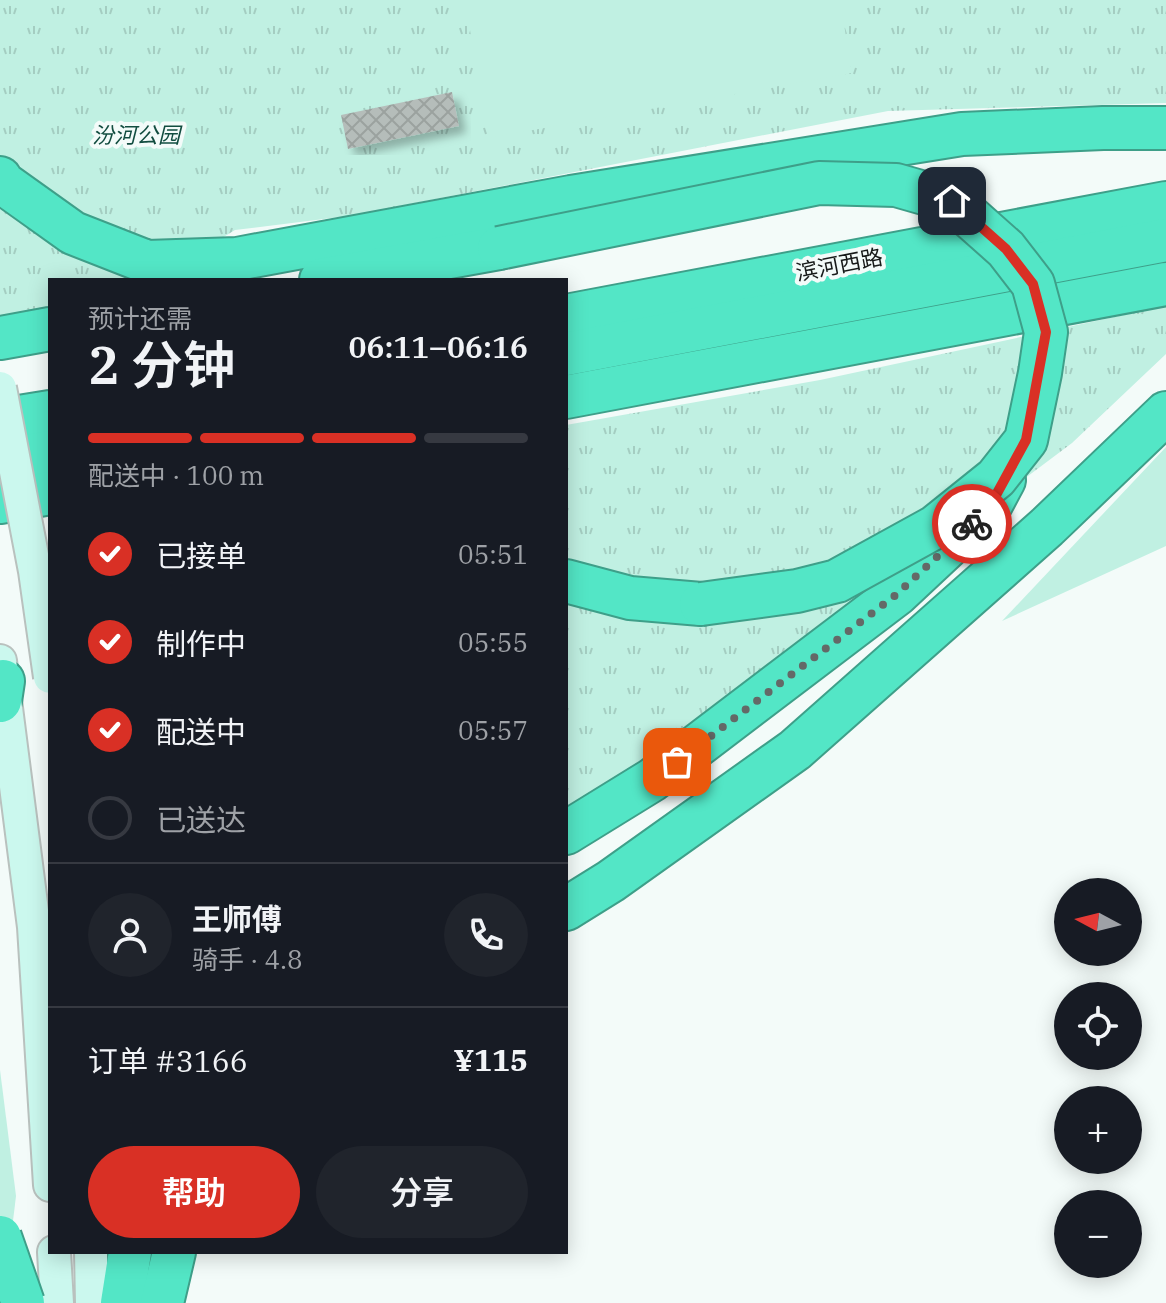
<!DOCTYPE html>
<html lang="zh">
<meta charset="utf-8">
<style>
:root{--surface:#171b24;--page:#20242c;--text:#f1f3f6;--muted:#9ea1a6;--line:#363941;--accent:#d93025}
body{margin:0;font-family:"IBM Plex Serif","Noto Sans SC",serif;background:var(--page);color:var(--text);height:100vh;display:flex;flex-direction:column;font-size:30px;white-space:nowrap}
*{box-sizing:border-box;margin:0}
p{font-size:26px;color:var(--muted)}
.icon{flex:none;width:44px;height:44px;fill:none;stroke:currentColor;stroke-width:2;stroke-linecap:round;stroke-linejoin:round}
.map{position:relative;flex:1;overflow:hidden}
.side{position:absolute;left:48px;top:278px;width:520px;height:976px;display:flex;flex-direction:column;background:var(--surface);border-radius:0px;box-shadow:0 4px 20px #0003}
.side>*{flex:none}
.needle{width:52px;rotate:277deg}
.tools{position:absolute;left:1054px;top:878px;display:grid;gap:16px}
.tools a{display:grid;place-items:center;width:88px;height:88px;border-radius:50%;background:var(--surface);box-shadow:0 4px 20px #0003;font-size:40px}
.pin{position:absolute;display:grid;place-items:center;width:68px;height:68px;color:#fff;margin:-34px;border-radius:16px;box-shadow:0 4px 12px #0006}
.courier{position:absolute;display:grid;place-items:center;width:80px;height:80px;margin:-40px;border:6px solid #d93025;border-radius:50%;background:#fff;color:#222;box-shadow:0 2px 10px #0007}
.overview em{font-style:normal;font-weight:600}
.overview div{display:flex;flex-direction:column-reverse}
.overview{display:flex;align-items:center;justify-content:space-between;height:136px;padding:0 40px}
h1{font-size:52px;font-weight:600;line-height:60px}
.bar{display:grid;grid-template-columns:repeat(4,1fr);gap:12px 8px;align-content:center;height:96px;padding:0 40px}
.bar i{height:10px;border-radius:6px;background:var(--line)}
.bar .on{background:var(--accent)}
.bar p{grid-column:span 4}
.line{display:flex;align-items:center;gap:20px;padding:0 40px;border-top:2px solid var(--line)}
.line div{flex:1}
.round{display:grid;place-items:center;flex:none;width:84px;height:84px;border-radius:42px;background:var(--page)}
ol{padding:0 40px;list-style:none}
li{display:flex;align-items:center;gap:24px;height:88px}
li p{margin-inline-start:auto}
li .icon{padding:8px;border-radius:50%;background:var(--accent);color:#fff;stroke-width:4}
li:last-child{color:var(--muted)}
li i{width:44px;height:44px;border:4px solid var(--line);border-radius:50%}
.cta{display:flex;gap:16px;margin-top:auto;padding:16px 40px}
.cta a{flex:1;height:92px;border-radius:48px;background:var(--accent);color:#fff;font-size:32px;font-weight:600;line-height:92px;text-align:center}
.cta a+a{background:var(--page);color:var(--text)}
.map>svg:first-child{display:block}
.park{fill:url(#park-tufts)}
.garden{fill:#c0f0e2}
.building{fill:url(#building-cross-hatch);filter:url(#shadow)}
.lines{fill:none;stroke-linecap:round;stroke-linejoin:round}
.secondary-casing{stroke:#b9c1be;stroke-width:36}
.highway-casing{stroke:#3e9f89;stroke-width:46}
.secondary{stroke:#cbf8ee;stroke-width:32}
.highway{stroke:#53e6c6;stroke-width:42}
.secondary-bridge-casing{stroke:#b9c1be;stroke-width:36;stroke-linecap:butt}
.highway-bridge-casing{stroke:#3e9f89;stroke-width:46;stroke-linecap:butt}
.secondary-bridge{stroke:#cbf8ee;stroke-width:32}
.highway-bridge{stroke:#53e6c6;stroke-width:42}
.done{stroke:#646967;stroke-width:8;stroke-dasharray:0 14.4}
.route{stroke:#d93025;stroke-width:10}
.labels{text-anchor:middle;dominant-baseline:central;stroke-width:8;stroke-linejoin:round;paint-order:stroke}
.park-label{font-size:22px;font-style:italic;fill:#124d40;stroke:#f3fbf9}
.street-label{font-size:22px;fill:#171a19;stroke:#f3fbf9}
</style>
<div class="map">
<svg width="1166" height="1303" viewBox="0 0 1166 1303">
<defs>
<pattern id="park-tufts" width="24" height="20" patternUnits="userSpaceOnUse" patternTransform="scale(2)"><rect width="24" height="20" fill="#c0f0e2"/><path d="M3 7l-1-3M5 7V3M7 7l1-3M15 17l-1-3M17 17v-4M19 17l1-3" fill="none" stroke="#a4cdc1"/></pattern>
<pattern id="building-cross-hatch" width="8" height="8" patternUnits="userSpaceOnUse" patternTransform="scale(2)"><rect width="8" height="8" fill="#b5bdba"/><path d="M0 0l8 8M0 8l8-8" fill="none" stroke="#9ba29f"/></pattern>
<filter id="shadow"><feDropShadow dx="7" dy="7" stdDeviation="4" flood-color="#0004"/></filter>
</defs>
<rect width="100%" height="100%" fill="#f3fbf9"/>
<!-- park -->
<g class="park">
<polygon points="0,0 1166,0 1166,103 888,111 348,216 235,230 153,280 50,280 50,310 0,320"/>
<polygon points="1166,306 1166,354 1072,443 842,615 566,817 566,425 820,380"/>
</g>
<!-- garden -->
<g class="garden">
<polygon points="465,0 840,0 852,73 488,138"/>
<polygon points="1166,447 1166,546 1002,621"/>
<polygon points="0,1070 16,1196 3,1303 0,1303"/>
</g>
<!-- building -->
<polygon class="building" points="452,92 459,126 348,149 341,115"/>
<g class="lines">
<defs>
<g id="secondary">
<polyline points="0,661 34,927 50,1185"/>
<polyline points="54,1252 57,1303"/>
<polyline points="91,1252 92,1303"/>
</g>
<g id="highway">
<polyline points="0,178 3,183 73,233 147,262 237,259 571,197 962,134 1103,128 1166,128"/>
<polyline points="321,280 499,248"/>
<polyline points="566,316 1166,203"/>
<polyline points="0,338 50,329"/>
<polyline points="566,354 1166,240"/>
<polyline points="566,397 1166,284"/>
<polyline points="0,420 50,412"/>
<polyline points="0,461 50,452"/>
<polyline points="0,502 50,493"/>
<polyline points="566,581 630,598 701,604"/>
<polyline points="0,701 3,681"/>
<polyline points="566,833 652,780 897,594 989,508 1004,480"/>
<polyline points="566,909 611,881 795,750 1047,527 1166,413"/>
<polyline points="122,1303 130,1252"/>
<polyline points="162,1303 174,1252"/>
</g>
</defs>
<!-- secondary casing -->
<use href="#secondary" class="secondary-casing"/>
<!-- highway casing -->
<use href="#highway" class="highway-casing"/>
<!-- secondary -->
<use href="#secondary" class="secondary"/>
<!-- highway -->
<use href="#highway" class="highway"/>
<defs>
<polyline id="secondary-bridge" points="0,388 35,571 50,677"/>
<g id="highway-bridge">
<polyline points="499,248 819,183 896,185 952,201 1006,249 1033,284 1046,332 1040,373 1026,440 996,478 935,527 837,581 797,591 701,604"/>
<polyline points="0,1237 23,1303"/>
</g>
</defs>
<!-- secondary-bridge casing -->
<use href="#secondary-bridge" class="secondary-bridge-casing"/>
<!-- highway-bridge casing -->
<use href="#highway-bridge" class="highway-bridge-casing"/>
<!-- secondary-bridge -->
<use href="#secondary-bridge" class="secondary-bridge"/>
<!-- highway-bridge -->
<use href="#highway-bridge" class="highway-bridge"/>
</g>
<g class="lines">
<!-- done -->
<polyline class="done" points="677,762 897,594 972,524"/>
<!-- route -->
<polyline class="route" points="952,201 1006,249 1033,284 1046,332 1026,440 989,508 972,524"/>
</g>
<g class="labels">
<!-- park labels -->
<g class="park-label">
<text x="136" y="134">汾河公园</text>
</g>
<!-- street labels -->
<g class="street-label">
<text transform="translate(839 264) rotate(-11)">滨河西路</text>
</g>
</g>
</svg>
<div class="tools">
<a><svg class="needle" viewBox="-14 -14 28 28"><path d="M0-13l5 13h-10z" fill="#e53935"/><path d="M0 13l5-13h-10z" fill="#9ea1a6"/></svg></a>
<a><svg class="icon" aria-label="locate" viewBox="0 0 24 24"><circle cx="12" cy="12" r="6"/><path d="M12 2v4M12 18v4M2 12h4M18 12h4"/></svg></a>
<a>+</a>
<a>−</a>
</div>
<div class="pin" style="left:677px;top:762px;background:#ea580c"><svg class="icon" aria-label="bag" viewBox="0 0 24 24"><path d="M5 8h14l-1 12H6zM9 8a3 3 0 0 1 6 0"/></svg></div>
<div class="pin" style="left:952px;top:201px;background:#1f2937"><svg class="icon" aria-label="home" viewBox="0 0 24 24"><path d="M3 11l9-7 9 7M6 9v11h12V9"/></svg></div>
<div class="courier" style="left:972px;top:524px"><svg class="icon" aria-label="bike" viewBox="0 0 24 24"><circle cx="6" cy="16" r="4"/><circle cx="18" cy="16" r="4"/><path d="M6 16l4-8h5l3 8M10 8l3 8H6M13 5h3"/></svg></div>
<section class="side">
<div class="overview"><div><h1>2 分钟</h1><p>预计还需</p></div><em>06:11–06:16</em></div>
<div class="bar"><i class="on"></i><i class="on"></i><i class="on"></i><i></i><p>配送中 · 100 m</p></div>
<ol>
<li><svg class="icon" aria-label="check" viewBox="0 0 24 24"><path d="M5 12l5 5 9-10"/></svg>已接单<p>05:51</p></li>
<li><svg class="icon" aria-label="check" viewBox="0 0 24 24"><path d="M5 12l5 5 9-10"/></svg>制作中<p>05:55</p></li>
<li><svg class="icon" aria-label="check" viewBox="0 0 24 24"><path d="M5 12l5 5 9-10"/></svg>配送中<p>05:57</p></li>
<li><i></i>已送达</li>
</ol>
<div class="line" style="height:144px"><a class="round"><svg class="icon" aria-label="person" viewBox="0 0 24 24"><circle cx="12" cy="8" r="4"/><path d="M4 21q1-7 8-7t8 7"/></svg></a><div><b>王师傅</b><p>骑手 · 4.8</p></div><a class="round"><svg class="icon" aria-label="phone" viewBox="0 0 24 24"><path d="M5 4h4l2 5-3 2q2 4 5 5l2-3 5 2v4C11 20 4 13 5 4z"/></svg></a></div>
<div class="line" style="height:104px"><div>订单 #3166</div><b>¥115</b></div>
<div class="cta"><a>帮助</a><a>分享</a></div>
</section>
</div>
